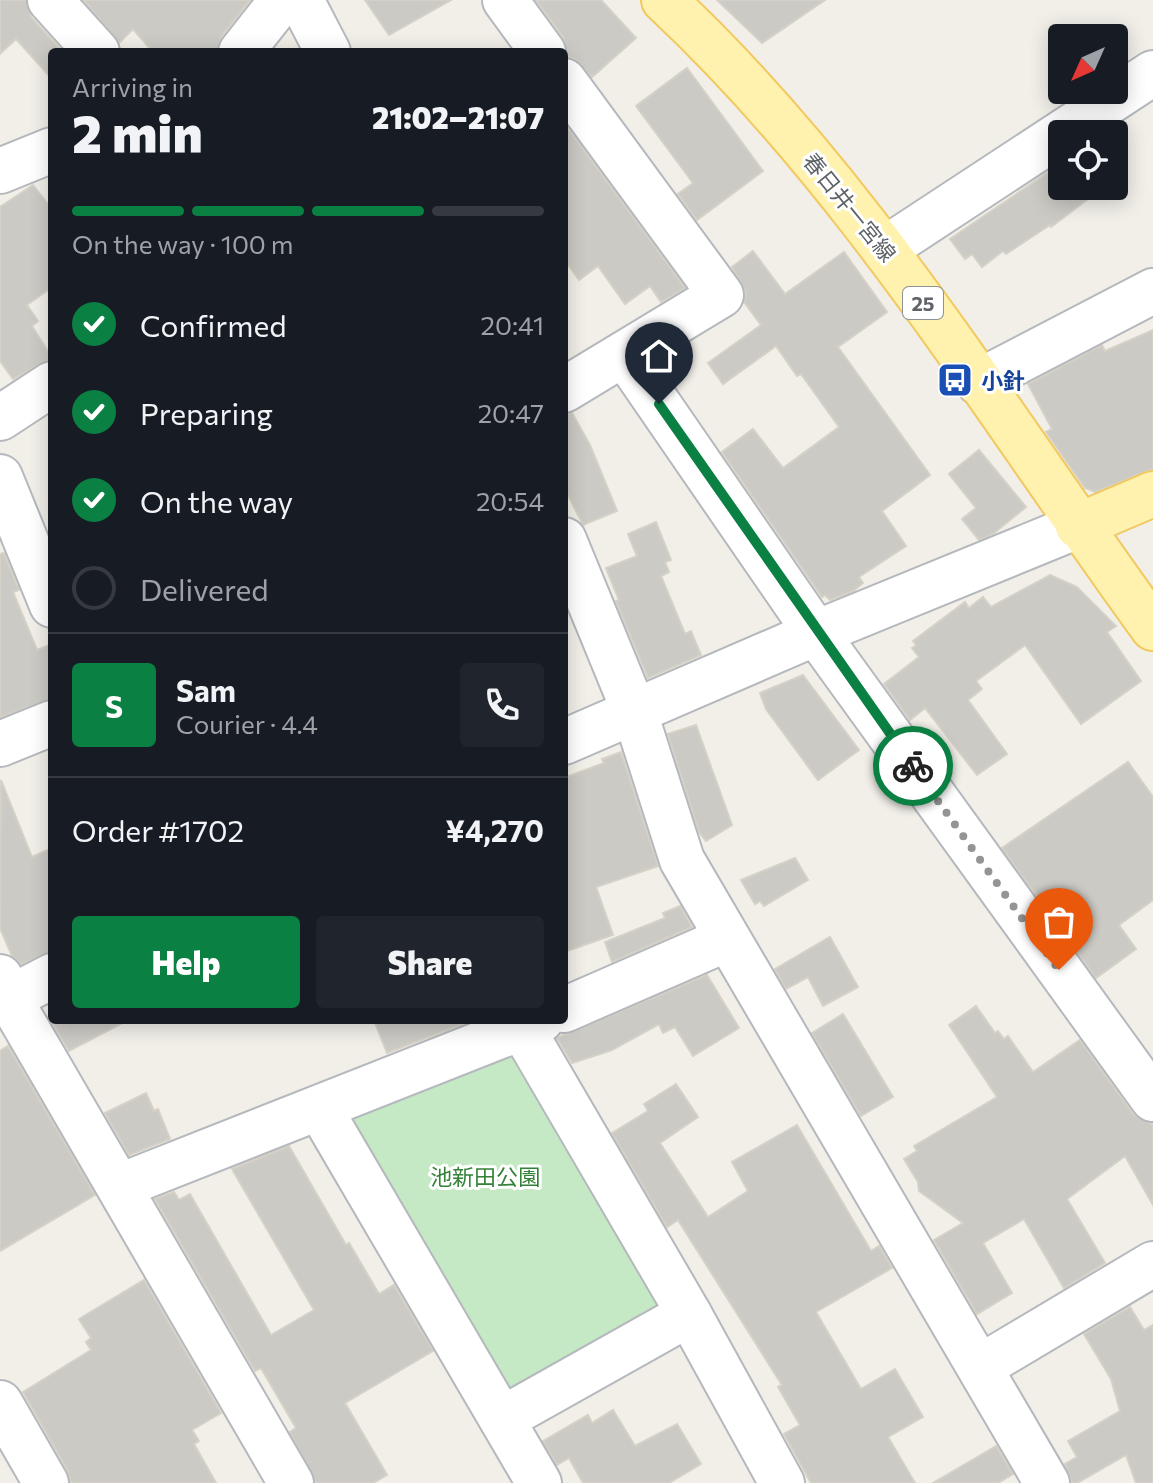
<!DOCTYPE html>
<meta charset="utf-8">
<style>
:root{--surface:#171b24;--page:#20242c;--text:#f1f3f6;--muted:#9ea1a6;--line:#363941;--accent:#0b8043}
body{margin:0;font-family:Commissioner,"Noto Sans JP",sans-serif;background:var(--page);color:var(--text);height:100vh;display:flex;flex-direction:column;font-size:30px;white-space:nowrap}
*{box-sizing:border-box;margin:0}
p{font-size:26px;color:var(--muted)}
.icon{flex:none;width:44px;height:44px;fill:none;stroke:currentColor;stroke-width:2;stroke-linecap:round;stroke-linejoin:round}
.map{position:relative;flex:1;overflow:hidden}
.side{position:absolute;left:48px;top:48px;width:520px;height:976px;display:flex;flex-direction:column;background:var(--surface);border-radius:8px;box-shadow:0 4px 20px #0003}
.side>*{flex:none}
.needle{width:52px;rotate:225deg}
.fabs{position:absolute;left:1048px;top:24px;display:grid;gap:16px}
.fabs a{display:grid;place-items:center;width:80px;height:80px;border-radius:8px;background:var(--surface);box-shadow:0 4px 20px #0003;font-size:40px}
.pin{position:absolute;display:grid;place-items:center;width:68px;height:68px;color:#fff;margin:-82px -34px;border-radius:50% 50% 50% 0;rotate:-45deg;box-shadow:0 0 8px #0007}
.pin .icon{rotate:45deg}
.courier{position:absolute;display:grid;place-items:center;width:80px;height:80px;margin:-40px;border:6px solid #0b8043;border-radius:50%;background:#fff;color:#222;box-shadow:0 2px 10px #0007}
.head em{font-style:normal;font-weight:800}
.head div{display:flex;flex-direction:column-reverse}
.head{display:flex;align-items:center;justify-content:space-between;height:136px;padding:0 24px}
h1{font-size:52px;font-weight:800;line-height:60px}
.bar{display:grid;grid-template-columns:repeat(4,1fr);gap:12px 8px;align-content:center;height:96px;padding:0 24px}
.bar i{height:10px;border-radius:6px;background:var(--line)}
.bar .selected{background:var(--accent)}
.bar p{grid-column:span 4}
.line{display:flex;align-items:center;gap:20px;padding:0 24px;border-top:2px solid var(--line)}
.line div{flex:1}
.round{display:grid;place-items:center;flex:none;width:84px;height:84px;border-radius:8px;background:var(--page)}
ol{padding:0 24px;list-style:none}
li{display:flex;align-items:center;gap:24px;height:88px}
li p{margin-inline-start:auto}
li .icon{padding:8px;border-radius:50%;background:var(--accent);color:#fff;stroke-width:4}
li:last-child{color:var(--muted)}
li i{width:44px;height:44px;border:4px solid var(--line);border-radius:50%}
.cta{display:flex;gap:16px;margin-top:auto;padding:16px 24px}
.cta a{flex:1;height:92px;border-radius:8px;background:var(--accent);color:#fff;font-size:32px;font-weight:800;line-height:92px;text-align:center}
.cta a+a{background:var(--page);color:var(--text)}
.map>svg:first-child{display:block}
.green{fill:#c5e8c5}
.building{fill:#cccac5;stroke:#d6d1c6;stroke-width:2}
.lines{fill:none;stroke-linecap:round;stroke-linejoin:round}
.minor-casing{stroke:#b5b8bc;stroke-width:48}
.major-casing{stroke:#f2c960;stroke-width:48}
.minor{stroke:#fff;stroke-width:44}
.major{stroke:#fff2af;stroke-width:44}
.done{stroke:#929495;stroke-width:8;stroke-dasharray:0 14.4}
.route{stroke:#0b8043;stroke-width:10}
.labels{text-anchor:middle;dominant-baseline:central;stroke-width:6;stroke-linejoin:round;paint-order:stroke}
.shield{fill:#fff;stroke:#8f9295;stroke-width:2}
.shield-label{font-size:20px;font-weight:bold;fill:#5f6368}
.street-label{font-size:22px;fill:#5f6368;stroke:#fff}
.transit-label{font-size:22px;font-weight:bold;fill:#164399;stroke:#fff;text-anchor:start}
.park-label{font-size:22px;fill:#348238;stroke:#fff}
</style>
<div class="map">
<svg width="1153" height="1483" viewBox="0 0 1153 1483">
<rect width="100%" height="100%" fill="#f1efe8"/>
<!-- green -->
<polygon class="green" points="508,1048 522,1052 667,1303 507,1398 345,1122 351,1109"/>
<!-- building -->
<g class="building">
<polygon points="0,0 26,0 31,17 63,52 52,52 52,79 16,39 0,54"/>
<polygon points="84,0 250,0 221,37 217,52 153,52 133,29 119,43"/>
<polygon points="365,0 451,0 389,35"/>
<polygon points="536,0 601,0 636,38 592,77 575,59 567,57 564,38"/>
<polygon points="717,0 825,0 762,43"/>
<polygon points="687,68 763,171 697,220 678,194 693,183 636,106"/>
<polygon points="564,123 685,288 661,302 650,286 625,304 598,266 579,280 564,259"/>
<polygon points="1062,163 1062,186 1105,186 1051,227 1050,225 1006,254 1003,251 982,267 972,254 965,259 950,239"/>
<polygon points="33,185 52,209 52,287 27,305 38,321 32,326 52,358 13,379 0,361 0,207"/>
<polygon points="753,251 785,294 844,252 887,312 838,347 930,475 882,511 906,546 859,577 863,583 853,591 830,600 825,595 822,597 722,452 753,429 783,468 839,427 801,374 797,376 776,346 723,384 708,363 761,325 744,302 746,292 732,267"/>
<polygon points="1153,330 1153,469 1095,492 1085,488 1046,432 1052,429 1028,384 1102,345 1105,351"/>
<polygon points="572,413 590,445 617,511 583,525 564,487 564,415"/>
<polygon points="979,450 1026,507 993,534 979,540 962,519 976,508 949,474"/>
<polygon points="656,522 671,560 665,562 669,572 661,576 685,634 691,631 701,655 648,678 616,601 619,600 606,568 637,556 628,534"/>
<polygon points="4,553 19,590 13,592 37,650 52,644 52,699 0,717 0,554"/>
<polygon points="1050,575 1077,587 1116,626 1107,632 1141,681 1081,724 1025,645 976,681 982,689 968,700 1007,754 977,775 925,708 910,720 884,684 919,657 912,648 916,645 913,641 965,602 969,608 983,597 991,607"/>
<polygon points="803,675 859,750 818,780 766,709 760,693"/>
<polygon points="696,725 732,825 706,841 699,832 668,734"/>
<polygon points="621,752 658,866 596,887 613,935 564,952 564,778 604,763 602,759"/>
<polygon points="1128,762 1153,797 1153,900 1119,925 1136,949 1096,978 1002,848"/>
<polygon points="1,780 32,857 52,848 52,951 21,964 12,956 0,928"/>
<polygon points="795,858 808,880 764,906 760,901 755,904 741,880"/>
<polygon points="680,906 692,927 612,962 605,942 665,918 663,913"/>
<polygon points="830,937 858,987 823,1006 808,977 786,989 775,969"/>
<polygon points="707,975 739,1028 693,1056 675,1027 663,1033 659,1024 612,1050 572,1063 557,1038"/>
<polygon points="976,1006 995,1033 998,1031 1004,1039 1008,1036 1033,1072 1080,1040 1133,1114 1153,1125 1153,1205 1125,1156 1067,1199 1105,1263 1064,1288 1024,1219 983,1243 1012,1293 977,1314 934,1240 963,1223 919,1191 918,1182 904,1159 917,1151 914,1146 997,1097 949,1025"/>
<polygon points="843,1014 893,1097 861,1116 812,1033"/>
<polygon points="54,1020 128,1020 69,1051 52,1022"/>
<polygon points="374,1020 467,1020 468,1022 387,1053"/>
<polygon points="8,1046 95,1195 0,1251 0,1051"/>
<polygon points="676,1084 698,1117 660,1143 708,1217 748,1191 732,1162 797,1125 871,1251 879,1246 892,1268 816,1312 861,1389 895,1369 923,1417 888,1437 915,1483 811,1483 784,1434 800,1425 778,1387 782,1385 678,1220 667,1227 612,1133 648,1111 644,1104"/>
<polygon points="146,1093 154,1111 158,1109 170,1139 129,1155 105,1113"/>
<polygon points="289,1146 346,1245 349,1243 379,1294 394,1285 433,1351 345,1403 387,1475 373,1483 316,1483 290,1432 296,1428 261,1368 255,1371 155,1199 174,1192 179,1200 190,1194 271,1335 314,1310 232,1169"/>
<polygon points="144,1280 221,1413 192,1430 199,1441 194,1444 216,1483 71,1483 68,1471 23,1392 91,1350 86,1342 91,1338 79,1319"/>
<polygon points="1130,1307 1144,1330 1153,1325 1153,1483 1136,1483 1126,1455 1077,1483 1072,1483 1065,1464 1077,1457 1068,1441 1120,1411 1111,1379 1084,1334"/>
<polygon points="613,1410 635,1446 677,1424 701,1464 669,1483 583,1483 569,1458 557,1465 543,1441 588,1415 592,1423"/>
<polygon points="996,1446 1013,1474 998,1483 933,1483"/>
</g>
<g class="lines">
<defs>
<g id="minor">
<polyline points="50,0 97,52"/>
<polyline points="301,0 328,52"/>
<polyline points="505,0 543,52"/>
<polyline points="241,52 282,0"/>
<polyline points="564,81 721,295 564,390"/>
<polyline points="0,171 52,150"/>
<polyline points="885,249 1153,73"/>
<polyline points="624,354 816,633 1153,1099"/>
<polyline points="978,382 1153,291"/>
<polyline points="0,418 52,384"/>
<polyline points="0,477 52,605"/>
<polyline points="564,540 635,713 682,860 1047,1483"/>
<polyline points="564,742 816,633 1078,526"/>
<polyline points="0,744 52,723"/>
<polyline points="0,977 9,998 291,1483"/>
<polyline points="0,1003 52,976"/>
<polyline points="564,1010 727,939"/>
<polyline points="522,1028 689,1314 782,1483"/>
<polyline points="320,1109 539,1483"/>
<polyline points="120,1186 541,1020"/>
<polyline points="980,1367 1153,1264"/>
<polyline points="0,1403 46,1483"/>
<polyline points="502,1419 689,1314"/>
</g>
<g id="major">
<path d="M664,0C859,182 997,414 1153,628"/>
<polyline points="1078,526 1153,494"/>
</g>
</defs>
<!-- minor casing -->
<use href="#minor" class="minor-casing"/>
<!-- major casing -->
<use href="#major" class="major-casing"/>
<!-- minor -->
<use href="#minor" class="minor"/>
<!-- major -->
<use href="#major" class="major"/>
</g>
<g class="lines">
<!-- done -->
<polyline class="done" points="913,766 1059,970"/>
<!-- route -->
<polyline class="route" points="659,404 913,766"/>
</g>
<!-- icons -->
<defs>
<symbol id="bus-square" viewBox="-11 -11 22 22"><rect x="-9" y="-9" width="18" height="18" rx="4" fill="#1a4fb4" stroke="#fff"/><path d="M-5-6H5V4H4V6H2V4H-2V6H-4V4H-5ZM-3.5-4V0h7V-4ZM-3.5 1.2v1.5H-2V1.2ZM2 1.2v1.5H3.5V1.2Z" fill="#fff"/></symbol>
</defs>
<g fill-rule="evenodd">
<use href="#bus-square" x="935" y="360" width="40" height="40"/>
</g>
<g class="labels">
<!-- shield labels -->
<rect class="shield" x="903" y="287" width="40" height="32" rx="6"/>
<g class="shield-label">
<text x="923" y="303">25</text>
</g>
<!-- street labels -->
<g class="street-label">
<text transform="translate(850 207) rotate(51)">春日井一宮線</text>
</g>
<!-- transit labels -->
<g class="transit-label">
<text x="981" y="380">小針</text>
</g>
<!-- park labels -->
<g class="park-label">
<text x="485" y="1176">池新田公園</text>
</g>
</g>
</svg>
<div class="fabs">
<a><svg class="needle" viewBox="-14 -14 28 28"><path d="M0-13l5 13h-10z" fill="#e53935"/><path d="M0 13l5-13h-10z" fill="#9ea1a6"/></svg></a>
<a><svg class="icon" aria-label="locate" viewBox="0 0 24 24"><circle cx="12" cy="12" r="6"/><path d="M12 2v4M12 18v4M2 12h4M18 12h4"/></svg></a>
</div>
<div class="pin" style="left:1059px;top:970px;background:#ea580c"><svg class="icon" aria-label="bag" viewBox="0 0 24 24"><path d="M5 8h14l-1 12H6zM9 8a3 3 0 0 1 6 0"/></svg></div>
<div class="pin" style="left:659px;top:404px;background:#1f2937"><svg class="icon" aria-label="home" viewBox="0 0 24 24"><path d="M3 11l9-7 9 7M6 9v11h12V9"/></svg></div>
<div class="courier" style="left:913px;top:766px"><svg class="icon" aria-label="bike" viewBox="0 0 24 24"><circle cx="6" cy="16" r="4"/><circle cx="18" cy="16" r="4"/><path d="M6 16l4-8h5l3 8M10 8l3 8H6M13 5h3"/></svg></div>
<section class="side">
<div class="head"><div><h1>2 min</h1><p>Arriving in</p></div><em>21:02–21:07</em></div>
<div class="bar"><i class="selected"></i><i class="selected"></i><i class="selected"></i><i></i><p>On the way · 100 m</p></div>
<ol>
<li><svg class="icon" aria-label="check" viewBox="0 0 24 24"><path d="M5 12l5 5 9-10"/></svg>Confirmed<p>20:41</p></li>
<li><svg class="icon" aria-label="check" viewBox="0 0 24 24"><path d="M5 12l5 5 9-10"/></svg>Preparing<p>20:47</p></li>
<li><svg class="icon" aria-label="check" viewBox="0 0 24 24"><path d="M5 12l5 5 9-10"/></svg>On the way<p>20:54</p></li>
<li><i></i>Delivered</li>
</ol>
<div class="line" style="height:144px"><b class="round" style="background:var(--accent);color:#fff">S</b><div><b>Sam</b><p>Courier · 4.4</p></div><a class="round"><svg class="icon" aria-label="phone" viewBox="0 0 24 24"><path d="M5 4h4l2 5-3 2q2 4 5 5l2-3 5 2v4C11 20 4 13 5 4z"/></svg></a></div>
<div class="line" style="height:104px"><div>Order #1702</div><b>¥4,270</b></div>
<div class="cta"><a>Help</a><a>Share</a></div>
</section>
</div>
